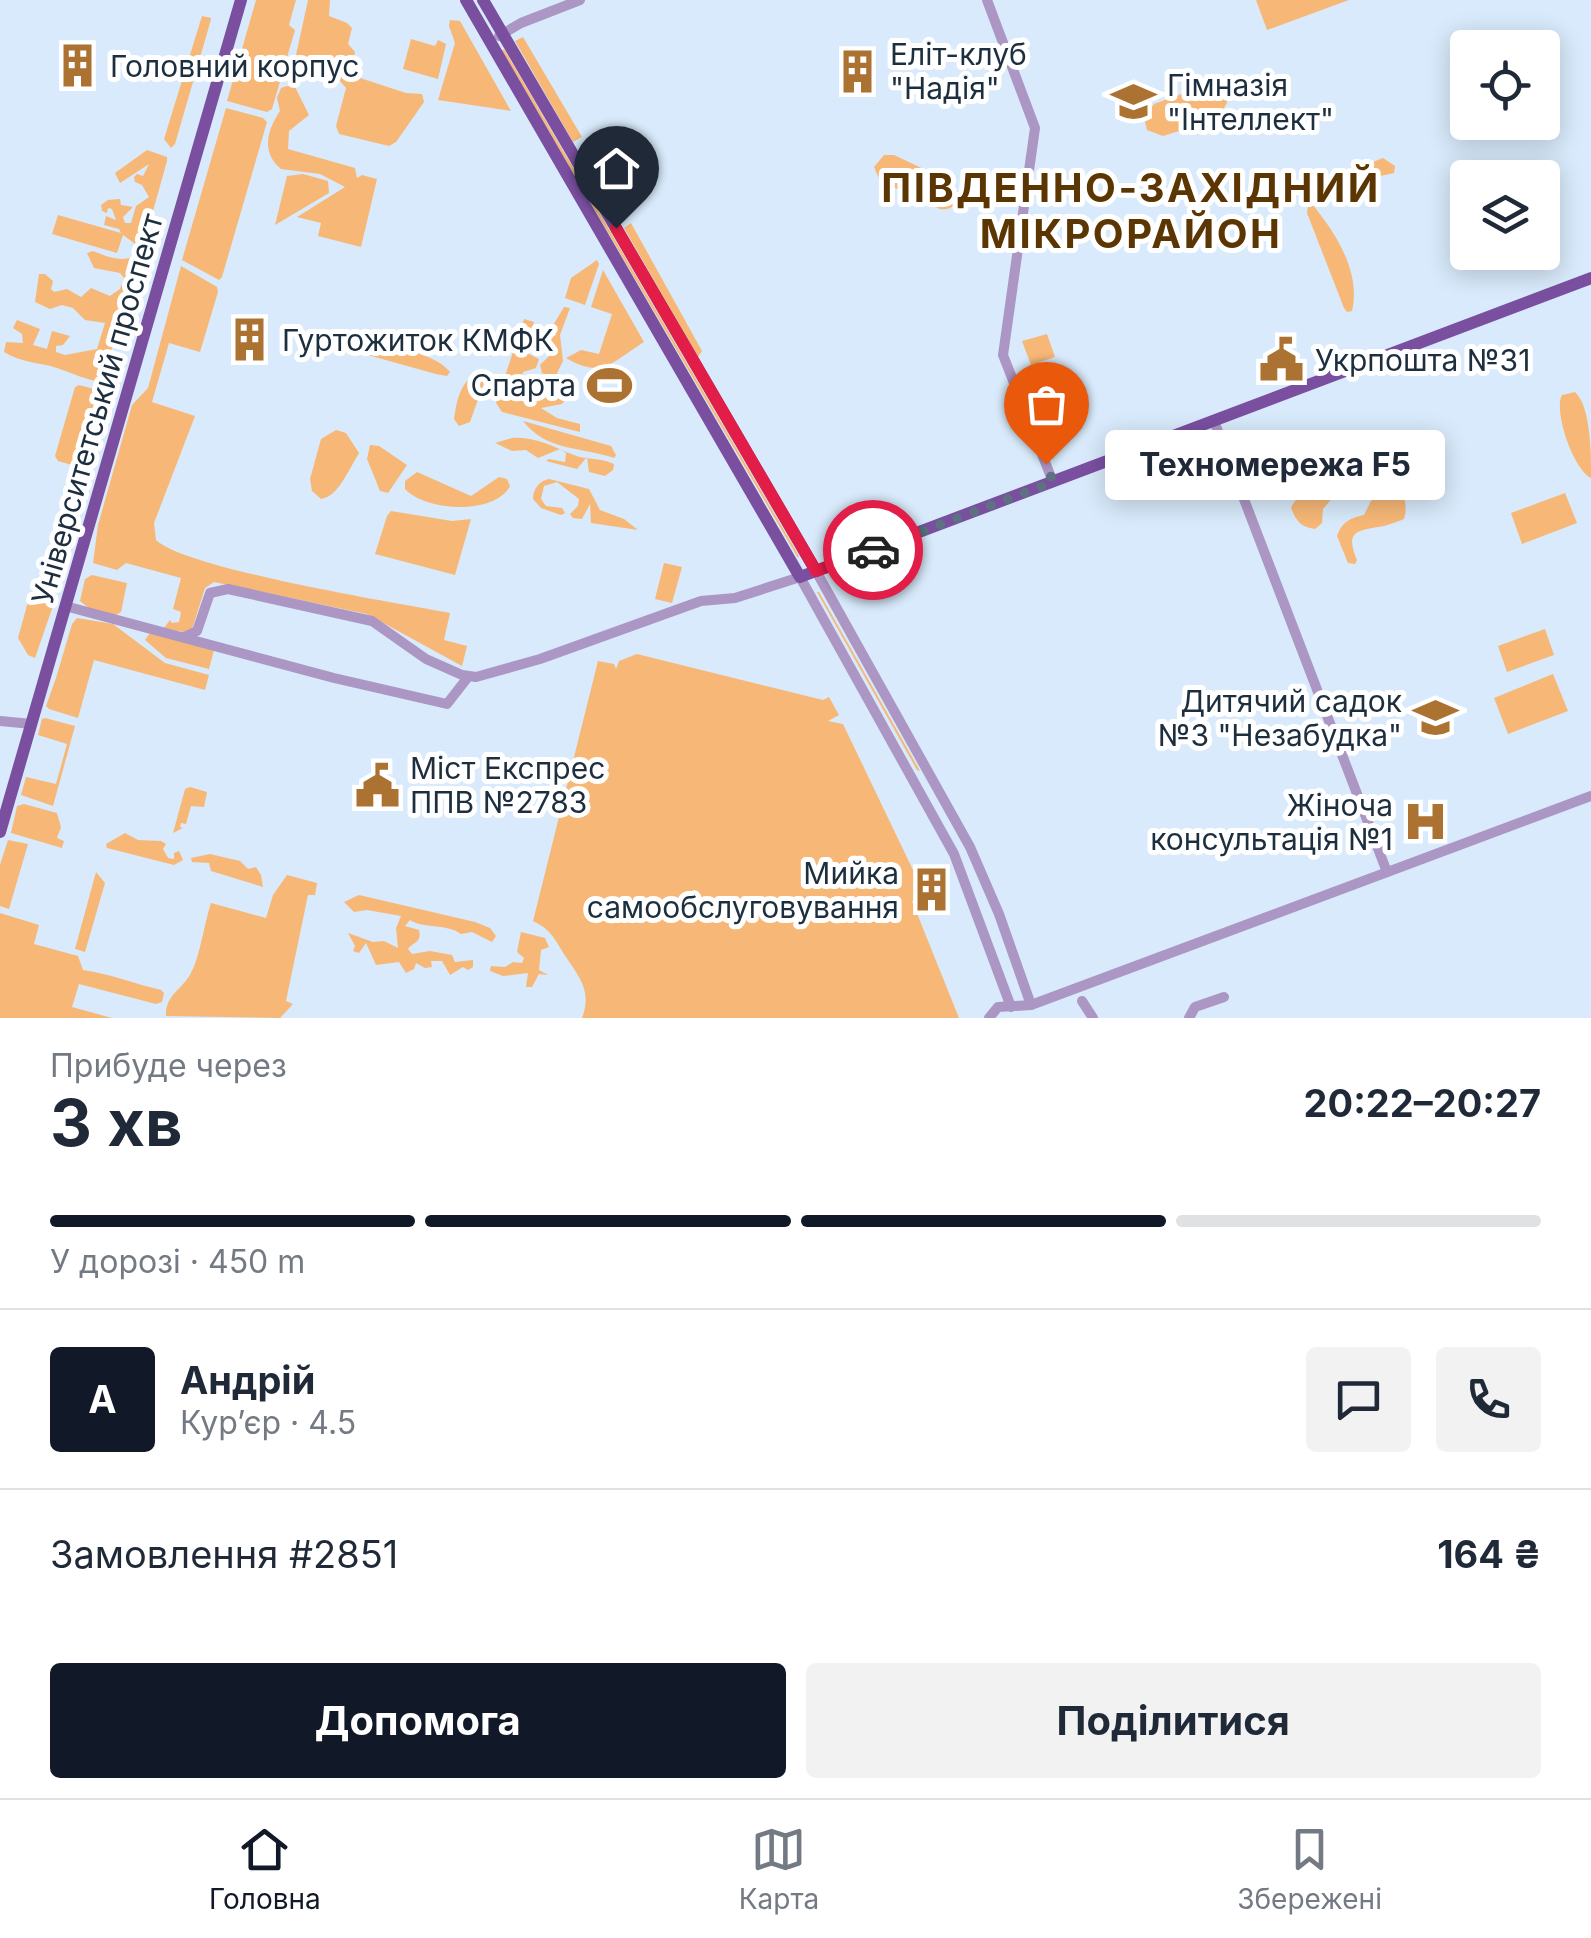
<!DOCTYPE html>
<html lang="uk">
<meta charset="utf-8">
<style>
:root{--surface:#fff;--page:#f2f2f3;--text:#1f2937;--muted:#747a83;--line:#e0e1e3;--accent:#111827}
body{margin:0;font-family:Inter,sans-serif;background:var(--page);color:var(--text);height:100vh;display:flex;flex-direction:column;font-size:38px;white-space:nowrap}
*{box-sizing:border-box;margin:0}
p{font-size:32px;color:var(--muted)}
.icon{flex:none;width:55px;height:55px;fill:none;stroke:currentColor;stroke-width:2;stroke-linecap:round;stroke-linejoin:round}
.map{position:relative;height:1018px;overflow:hidden}
.details{display:flex;flex-direction:column;background:var(--surface);flex:1}
.details>*{flex:none}
.buttons{position:absolute;left:1450px;top:30px;display:grid;gap:20px}
.buttons a{display:grid;place-items:center;width:110px;height:110px;border-radius:10px;background:var(--surface);box-shadow:0 5px 25px #0003;font-size:50px}
.pin{position:absolute;display:grid;place-items:center;width:85px;height:85px;color:#fff;margin:-102px -42px;border-radius:50% 50% 50% 0;rotate:-45deg;box-shadow:0 0 10px #0007}
.pin .icon{rotate:45deg}
.courier{position:absolute;display:grid;place-items:center;width:100px;height:100px;margin:-50px;border:8px solid #e11d48;border-radius:50%;background:#fff;color:#222;box-shadow:0 2px 12px #0007}
.bubble{position:absolute;height:70px;border-radius:10px;background:var(--surface);box-shadow:0 5px 25px #0003;font-size:32px;font-weight:700;line-height:70px;text-align:center}
.overview em{font-style:normal;font-weight:700}
.overview div{display:flex;flex-direction:column-reverse}
.overview{display:flex;align-items:center;justify-content:space-between;height:170px;padding:0 50px}
h1{font-size:65px;font-weight:700;line-height:75px}
.bar{display:grid;grid-template-columns:repeat(4,1fr);gap:15px 10px;align-content:center;height:120px;padding:0 50px}
.bar i{height:12px;border-radius:8px;background:var(--line)}
.bar .on{background:var(--accent)}
.bar p{grid-column:span 4}
.line{display:flex;align-items:center;gap:25px;padding:0 50px;border-top:2px solid var(--line)}
.line div{flex:1}
.round{display:grid;place-items:center;flex:none;width:105px;height:105px;border-radius:10px;background:var(--page)}
.cta{display:flex;gap:20px;margin-top:auto;padding:20px 50px}
.cta a{flex:1;height:115px;border-radius:10px;background:var(--accent);color:#fff;font-size:40px;font-weight:700;line-height:115px;text-align:center}
.cta a+a{background:var(--page);color:var(--text)}
.dock{display:flex;justify-content:space-around;align-items:center;height:140px;border-top:2px solid var(--line);background:var(--surface);font-size:28px;color:var(--muted)}
.dock a{display:grid;justify-items:center;gap:5px}
.dock .on{color:var(--accent)}
.map>svg:first-child{display:block}
.green{fill:#f7b877}
.lines{fill:none;stroke-linecap:round;stroke-linejoin:round}
.minor{stroke:#ac96c3;stroke-width:10}
.major{stroke:#7a4fa0;stroke-width:12}
.done{stroke:#5e7081;stroke-width:10;stroke-dasharray:0 18}
.route{stroke:#e11d48;stroke-width:12}
.labels{text-anchor:middle;dominant-baseline:central;stroke-width:10;stroke-linejoin:round;paint-order:stroke}
.poi-label{font-size:30px;fill:#1d2f3f;stroke:#fff;text-anchor:start}
.street-label{font-size:30px;fill:#1d2f3f;stroke:#fff}
.district-label{font-size:40px;font-weight:bold;letter-spacing:2.5px;fill:#5b3502;stroke:#fff}
</style>
<div class="map">
<svg width="1591" height="1018" viewBox="0 0 1591 1018">
<rect width="100%" height="100%" fill="#d8eafb"/>
<!-- green -->
<g class="green">
<polygon points="256,0 296,0 289,25 295,30 272,109 267,112 227,101"/>
<polygon points="308,0 330,0 329,16 347,23 352,28 348,44 355,52 351,75 406,93 422,94 424,102 396,142 389,146 339,134 336,126 346,88 340,81 324,79 318,71 311,71 303,80 294,81 291,78"/>
<polygon points="1256,0 1349,0 1267,30"/>
<polygon points="202,16 211,18 210,23 175,144 171,148 164,139"/>
<polygon points="450,20 460,21 511,111 438,100 455,43 449,26"/>
<polygon points="523,37 582,137 573,142 515,41"/>
<polygon points="411,39 435,46 438,40 446,44 438,79 403,69"/>
<polygon points="504,49 799,556 798,558 502,51"/>
<path d="M1209,84L1219,85L1228,95C1229,121 1184,129 1163,136L1147,130L1144,118L1154,104Z"/>
<path d="M287,86L295,87L309,115L289,131L288,149L355,168L357,178L362,175L377,179L361,247L318,236L321,223L297,217L345,187L320,174L281,169C261,152 267,130 280,111L277,98L281,88Z"/>
<polygon points="226,108 263,118 267,122 222,277 219,280 182,260"/>
<path d="M147,150L167,157V161L125,311C118,331 113,350 103,368L106,378L102,382C86,380 72,373 57,368C39,362 21,363 4,352L6,342L23,343L22,334L13,328L17,320L40,329L33,345L47,349L52,331L70,336L63,345L56,346V352L65,355L97,349L105,323L85,320L73,308L62,305L50,309L35,302L39,274H45L53,281L51,289L54,292L67,289L81,297L91,288L110,296L120,289L124,278L120,273L94,268L87,253L93,251C106,256 121,263 135,256L134,243L123,235L117,253L52,234L58,215L121,233L119,229L104,225L106,216L116,220L112,209L108,208L107,213L102,211L101,205L108,200L120,199L121,205L133,207L123,217L125,223H131L136,206L149,197L142,185L135,182L134,177L137,174L143,176L149,164L120,183L115,173Z"/>
<path d="M884,155H894L951,182L958,193C958,204 951,211 940,209L880,181L874,167Z"/>
<path d="M1383,158L1395,166L1394,173C1374,178 1354,178 1336,186L1333,195L1326,199L1313,191L1315,185Z"/>
<polygon points="303,174 328,181 329,193 275,225 287,176"/>
<path d="M1308,205H1313C1336,234 1361,272 1352,311L1347,312L1344,308L1307,213Z"/>
<polygon points="631,223 702,351 698,357 624,228"/>
<polygon points="597,260 599,264 585,305 565,298 571,278"/>
<path d="M181,266L217,287L218,292L200,352L169,343L152,402L195,416L154,523L156,540C186,569 397,603 450,613L444,640L467,646L462,666L367,614L214,582L205,588L192,629L183,632L164,628L170,620L172,623L179,622L181,612L173,609L181,578L126,563L117,570L93,563L98,525L132,405L148,388Z"/>
<path d="M603,270L644,342C611,363 602,379 566,358L581,350L599,354L612,314L591,307Z"/>
<polygon points="564,307 570,308 560,335 563,361 557,373 567,383 567,398 562,404 541,408 557,418 580,424 580,432 502,412 496,403 524,319 534,322 525,352 539,359 536,368 523,372 518,393 523,402 533,406 534,397 550,398 552,377 542,373 540,365 553,352 548,339 556,335 552,327"/>
<polygon points="1047,334 1055,357 1031,365 1022,341"/>
<path d="M356,339C384,349 430,348 450,372L447,376L436,374L346,349L347,341Z"/>
<path d="M476,375L484,383L470,422L459,426L454,419C456,404 460,381 476,375Z"/>
<polygon points="79,385 94,389 97,394 78,459 72,465 58,461 55,456 75,387"/>
<path d="M1575,392C1591,407 1591,453 1591,478C1574,471 1553,411 1562,395Z"/>
<path d="M523,421L611,446L616,455L614,458C581,447 546,451 523,421Z"/>
<path d="M336,430L346,433L359,453C349,469 338,497 321,499L312,491L310,479L321,439Z"/>
<path d="M512,438C534,436 554,447 574,455C584,460 599,457 614,464L613,470L605,476L589,472L587,457L577,469L546,461L549,459L565,462L566,453L560,449L538,458L526,450L512,451L495,443Z"/>
<polygon points="370,445 379,446 407,465 388,493 380,491 367,459"/>
<path d="M1383,463C1398,471 1410,502 1404,519C1396,522 1387,526 1378,527C1354,531 1346,533 1357,560L1355,564L1348,563L1337,536C1342,522 1350,518 1364,515L1372,499L1367,490L1352,493L1345,489V480Z"/>
<path d="M417,472L471,496L499,477L507,479L510,486C494,516 425,511 405,489V481Z"/>
<path d="M549,479L589,489L600,510L624,519L638,530L591,523L590,504L582,519L573,518L570,514L578,506L579,499L557,482L544,486L541,499L546,506L562,508L565,513L561,515L541,508L533,499C533,489 539,481 549,479Z"/>
<path d="M1332,485L1335,495L1323,509L1322,523L1315,529C1301,527 1296,521 1291,508C1299,490 1316,490 1332,485Z"/>
<polygon points="1565,493 1577,523 1522,544 1511,513"/>
<polygon points="391,511 452,521 471,519 455,575 375,554 387,516"/>
<polygon points="664,563 682,567 672,603 655,599"/>
<polygon points="92,575 127,583 121,612 116,615 90,609 80,601 85,579"/>
<polygon points="35,591 45,591 54,603 35,658 28,655 18,638 29,598"/>
<polygon points="817,592 819,592 920,771 917,770"/>
<polygon points="77,618 113,624 165,663 209,675 205,690 94,660 78,718 49,709 46,706 56,678 72,624"/>
<polygon points="1545,629 1554,655 1507,672 1498,646"/>
<polygon points="150,633 214,650 209,669 166,658 145,640"/>
<path d="M637,654L823,700L829,697L839,715L828,721L843,724L925,895L912,901L959,1018H582C592,992 580,978 566,957C555,940 552,930 533,921L598,661L614,664L616,669L619,661Z"/>
<polygon points="1553,674 1568,711 1508,734 1494,698"/>
<polygon points="45,718 75,726 53,806 21,795 26,777 56,784 67,744 38,735 42,719"/>
<polygon points="190,787 207,792 204,807 191,806 186,824 181,823 180,827 183,828 173,833 185,789"/>
<polygon points="24,804 57,813 61,827 57,838 64,841 62,848 11,833 17,806"/>
<polygon points="125,833 138,840 161,841 166,844 163,849 168,858 174,859 174,853 179,851 183,860 174,865 107,848 106,844"/>
<polygon points="8,840 28,844 9,909 0,906 0,865"/>
<polygon points="210,854 240,861 248,869 256,867 261,875 263,887 211,871 209,863 192,862 191,858"/>
<polygon points="96,872 105,883 85,952 75,949"/>
<path d="M287,875L317,883L315,895H308L286,1001L293,1004L280,1018L166,1016C165,996 180,991 190,975C200,958 204,924 211,903L266,918L273,895Z"/>
<path d="M359,895L475,922L490,928L496,936L492,942L472,932L461,934C446,923 423,929 410,920L405,926L419,930C422,943 414,941 408,949L412,954L430,951L452,955L455,962L473,960V967L468,970L463,967L450,975L442,961H431L432,967L425,968L416,963L414,969L406,973L399,962L376,965L366,943L359,953L353,951L355,946L348,933L373,942L384,941L398,948L396,928L401,916L367,910L354,912L344,902Z"/>
<path d="M0,913L39,925L34,944L78,956L83,970C111,974 135,984 161,990L164,993L162,1002L156,1004L79,984L72,1007L112,1018H0Z"/>
<polygon points="521,932 545,938 549,947 541,950 539,970 548,975 539,974 532,987 526,987 528,973 503,976 490,971 491,966 505,967 513,962 522,963 524,958 517,952"/>
</g>
<g class="lines">
<!-- minor -->
<g class="minor">
<polyline points="987,0 1035,128 1003,355 1053,482"/>
<polyline points="499,36 521,23 580,0"/>
<polyline points="1214,421 1387,872"/>
<polyline points="816,571 970,847 999,914 1031,1005"/>
<polyline points="65,606 334,678 447,704 468,677"/>
<polyline points="184,637 197,631 210,593 228,589 372,621 426,659 462,675 476,677 540,659 701,601 735,598 800,577 954,854 1011,1007"/>
<polyline points="0,721 32,724"/>
<polyline points="1082,1001 1093,1018"/>
<polyline points="989,1018 998,1007 1031,1005 1591,796"/>
<polyline points="1189,1018 1195,1007 1224,997"/>
</g>
<!-- major -->
<g class="major">
<polyline points="466,0 800,577 1591,278"/>
<polyline points="483,0 816,571"/>
<polyline points="0,832 241,0"/>
</g>
</g>
<g class="lines">
<!-- done -->
<polyline class="done" points="873,550 1053,482 1046,464"/>
<!-- route -->
<polyline class="route" points="616,228 816,571 873,550"/>
</g>
<!-- icons -->
<defs>
<symbol id="building-bare" viewBox="-9 -9 18 18"><path d="M-4-6H4V6H1V3H-1V6H-4ZM-2.5-4.3h1.7v1.8h-1.7ZM.8-4.3h1.7v1.8H.8ZM-2.5-1h1.7V.8h-1.7ZM.8-1h1.7V.8H.8Z" fill="#ab7231" stroke="#fff" stroke-width="2.5" paint-order="stroke"/></symbol>
<symbol id="school-bare" viewBox="-9 -9 18 18"><path d="M0-5L7-2L0 1L-7-2ZM-4 1L0 2.5L4 1V4Q0 6-4 4Z" fill="#ab7231" stroke="#fff" stroke-width="2.5" paint-order="stroke"/></symbol>
<symbol id="civic-bare" viewBox="-9 -9 18 18"><path d="M-.6-6.5H3V-4.5H.6V-3L4-1V1h2V6H-6V1h2V-1L-.6-3ZM-1.2 2.5V6h2.4V2.5Z" fill="#ab7231" stroke="#fff" stroke-width="2.5" paint-order="stroke"/></symbol>
<symbol id="stadium-bare" viewBox="-9 -9 18 18"><path d="M0-5a6.5 5 0 1 0 0 10a6.5 5 0 1 0 0-10ZM-3.5-1.8h7v3.6h-7Z" fill="#ab7231" stroke="#fff" stroke-width="2.5" paint-order="stroke"/></symbol>
<symbol id="hospital-bare" viewBox="-9 -9 18 18"><path d="M-5-5h3v3.5h4V-5h3V5h-3V1.5h-4V5h-3Z" fill="#ab7231" stroke="#fff" stroke-width="2.5" paint-order="stroke"/></symbol>
</defs>
<g fill-rule="evenodd">
<use href="#building-bare" x="46" y="34" width="63" height="63"/>
<use href="#building-bare" x="826" y="40" width="63" height="63"/>
<use href="#school-bare" x="1102" y="70" width="63" height="63"/>
<use href="#building-bare" x="218" y="308" width="63" height="63"/>
<use href="#civic-bare" x="1250" y="328" width="63" height="63"/>
<use href="#stadium-bare" x="578" y="354" width="63" height="63"/>
<use href="#school-bare" x="1404" y="686" width="63" height="63"/>
<use href="#civic-bare" x="346" y="754" width="63" height="63"/>
<use href="#hospital-bare" x="1394" y="790" width="63" height="63"/>
<use href="#building-bare" x="900" y="858" width="63" height="63"/>
</g>
<g class="labels">
<!-- poi labels -->
<g class="poi-label">
<text x="890" y="54">Еліт-клуб<tspan x="890" dy="34">"Надія"</tspan></text>
<text x="110" y="66">Головний корпус</text>
<text x="1167" y="85">Гімназія<tspan x="1167" dy="34">"Інтеллект"</tspan></text>
<text x="282" y="340">Гуртожиток КМФК</text>
<text x="1315" y="360">Укрпошта №31</text>
<text x="576" y="385" text-anchor="end">Спарта</text>
<text x="1402" y="701" text-anchor="end">Дитячий садок<tspan x="1402" dy="34">№3 "Незабудка"</tspan></text>
<text x="410" y="768">Міст Експрес<tspan x="410" dy="34">ППВ №2783</tspan></text>
<text x="1393" y="805" text-anchor="end">Жіноча<tspan x="1393" dy="34">консультація №1</tspan></text>
<text x="899" y="873" text-anchor="end">Мийка<tspan x="899" dy="34">самообслуговування</tspan></text>
</g>
<!-- street labels -->
<g class="street-label">
<text transform="translate(97 409) rotate(-74)">Університетський проспект</text>
</g>
<!-- district labels -->
<g class="district-label">
<text x="1131" y="187">ПІВДЕННО-ЗАХІДНИЙ<tspan x="1131" dy="46">МІКРОРАЙОН</tspan></text>
</g>
</g>
</svg>
<div class="buttons">
<a><svg class="icon" aria-label="locate" viewBox="0 0 24 24"><circle cx="12" cy="12" r="6"/><path d="M12 2v4M12 18v4M2 12h4M18 12h4"/></svg></a>
<a><svg class="icon" aria-label="layers" viewBox="0 0 24 24"><path d="M12 4l9 5-9 5-9-5zM3 14l9 5 9-5"/></svg></a>
</div>
<div class="pin" style="left:1046px;top:464px;background:#ea580c"><svg class="icon" aria-label="bag" viewBox="0 0 24 24"><path d="M5 8h14l-1 12H6zM9 8a3 3 0 0 1 6 0"/></svg></div>
<div class="pin" style="left:616px;top:228px;background:#1f2937"><svg class="icon" aria-label="home" viewBox="0 0 24 24"><path d="M3 11l9-7 9 7M6 9v11h12V9"/></svg></div>
<div class="courier" style="left:873px;top:550px"><svg class="icon" aria-label="car" viewBox="0 0 24 24"><path d="M5 17H2v-5l4-1 3-4h7l3 4 3 1v5h-3M9 17h6M6 11h13"/><circle cx="7" cy="17" r="2"/><circle cx="17" cy="17" r="2"/></svg></div>
<div class="bubble" style="left:1105px;top:430px;width:340px">Техномережа F5</div>
</div>
<section class="details">
<div class="overview"><div><h1>3 хв</h1><p>Прибуде через</p></div><em>20:22–20:27</em></div>
<div class="bar"><i class="on"></i><i class="on"></i><i class="on"></i><i></i><p>У дорозі · 450 m</p></div>
<div class="line" style="height:180px"><b class="round" style="background:var(--accent);color:#fff">А</b><div><b>Андрій</b><p>Кур’єр · 4.5</p></div><a class="round"><svg class="icon" aria-label="chat" viewBox="0 0 24 24"><path d="M4 5h16v11H9l-5 4z"/></svg></a><a class="round"><svg class="icon" aria-label="phone" viewBox="0 0 24 24"><path d="M5 4h4l2 5-3 2q2 4 5 5l2-3 5 2v4C11 20 4 13 5 4z"/></svg></a></div>
<div class="line" style="height:130px"><div>Замовлення #2851</div><b>164 ₴</b></div>
<div class="cta"><a>Допомога</a><a>Поділитися</a></div>
</section>
<nav class="dock">
<a class="on"><svg class="icon" aria-label="home" viewBox="0 0 24 24"><path d="M3 11l9-7 9 7M6 9v11h12V9"/></svg>Головна</a>
<a><svg class="icon" aria-label="map" viewBox="0 0 24 24"><path d="M3 6l6-2 6 2 6-2v14l-6 2-6-2-6 2zM9 4v14M15 6v14"/></svg>Карта</a>
<a><svg class="icon" aria-label="saved" viewBox="0 0 24 24"><path d="M7 4h10v16l-5-4-5 4z"/></svg>Збережені</a>
</nav>
